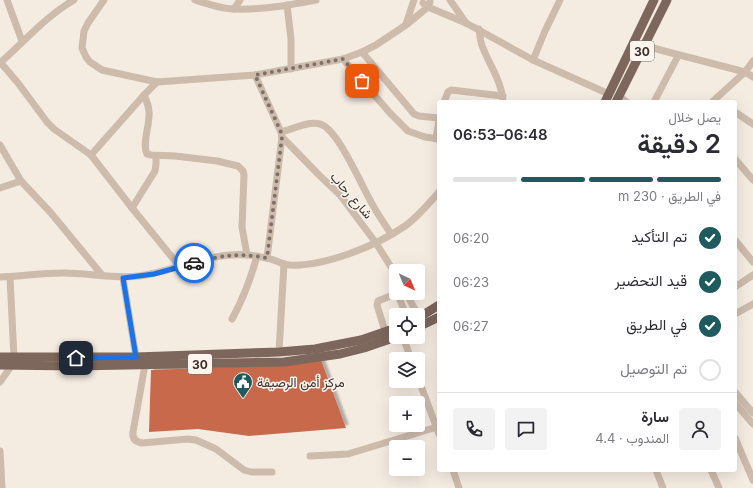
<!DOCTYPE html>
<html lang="ar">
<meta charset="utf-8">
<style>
:root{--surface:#fff;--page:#f2f2f3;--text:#2b2b33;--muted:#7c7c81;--line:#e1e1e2;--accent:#1f5a5e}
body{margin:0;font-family:Inter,Vazirmatn,sans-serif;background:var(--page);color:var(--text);direction:rtl;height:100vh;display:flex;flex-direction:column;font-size:15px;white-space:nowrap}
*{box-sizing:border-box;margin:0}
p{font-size:13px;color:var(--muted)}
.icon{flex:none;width:22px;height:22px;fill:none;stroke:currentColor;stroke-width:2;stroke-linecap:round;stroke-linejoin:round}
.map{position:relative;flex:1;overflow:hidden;direction:ltr}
.details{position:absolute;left:437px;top:100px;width:300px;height:372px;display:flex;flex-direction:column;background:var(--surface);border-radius:4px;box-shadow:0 4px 16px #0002;direction:rtl}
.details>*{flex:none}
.needle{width:26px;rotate:136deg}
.buttons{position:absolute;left:389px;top:264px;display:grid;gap:8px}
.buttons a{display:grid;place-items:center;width:36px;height:36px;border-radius:4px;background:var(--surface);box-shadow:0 4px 16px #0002;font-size:20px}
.pin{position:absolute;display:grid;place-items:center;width:34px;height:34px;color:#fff;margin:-17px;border-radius:8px;box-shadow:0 2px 6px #0006}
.courier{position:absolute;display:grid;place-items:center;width:40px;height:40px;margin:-20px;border:3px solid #1a73e8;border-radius:50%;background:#fff;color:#222;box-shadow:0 1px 5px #0007}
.head em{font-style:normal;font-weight:600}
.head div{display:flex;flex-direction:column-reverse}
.head{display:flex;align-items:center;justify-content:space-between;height:68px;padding:0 16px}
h1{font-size:26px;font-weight:600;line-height:30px}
.bar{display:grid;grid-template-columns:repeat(4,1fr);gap:6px 4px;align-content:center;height:48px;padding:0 16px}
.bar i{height:5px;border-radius:3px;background:var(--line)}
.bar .active{background:var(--accent)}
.bar p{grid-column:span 4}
.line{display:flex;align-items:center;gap:10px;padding:0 16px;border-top:1px solid var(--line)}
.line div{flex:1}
.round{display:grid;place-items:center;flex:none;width:42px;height:42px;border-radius:4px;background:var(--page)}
ol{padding:0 16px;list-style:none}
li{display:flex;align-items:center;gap:12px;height:44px}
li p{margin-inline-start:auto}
li .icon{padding:4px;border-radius:50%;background:var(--accent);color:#fff;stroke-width:4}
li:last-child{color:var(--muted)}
li i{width:22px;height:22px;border:2px solid var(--line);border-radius:50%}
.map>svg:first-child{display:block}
.building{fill:#c8694b;filter:url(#shadow)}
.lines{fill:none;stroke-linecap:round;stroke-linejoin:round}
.minor{stroke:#cdbbac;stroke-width:7}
.major{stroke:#7d675c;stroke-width:9}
.done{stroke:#7c716b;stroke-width:4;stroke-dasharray:0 7.2}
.route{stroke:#1a73e8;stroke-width:5}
.labels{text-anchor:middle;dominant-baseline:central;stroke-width:3;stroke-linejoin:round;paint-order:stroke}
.shield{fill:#fbf5ee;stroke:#756b66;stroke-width:1}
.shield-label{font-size:12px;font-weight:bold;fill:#3b302b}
.street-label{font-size:13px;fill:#3b302b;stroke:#fbf5ee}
.poi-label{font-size:13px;fill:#3b302b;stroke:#fbf5ee;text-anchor:start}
</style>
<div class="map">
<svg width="753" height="488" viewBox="0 0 753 488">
<defs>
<filter id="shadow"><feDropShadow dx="3" dy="-3" stdDeviation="1" flood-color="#0004"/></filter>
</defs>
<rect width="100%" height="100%" fill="#f4ebe1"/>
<!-- building -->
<polygon class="building" points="321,360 346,428 249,436 198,429 149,432 151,370 230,367"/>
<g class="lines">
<!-- minor -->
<g class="minor">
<polyline points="7,0 22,41"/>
<polyline points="104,0 88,23 84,31 82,48 86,57 90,62 102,70 157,82 255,75 343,59 362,52 376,45 406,25 428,7 430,2"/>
<path d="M195,0C208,4 222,9 235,9C262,10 290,5 316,0"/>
<polyline points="450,0 466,23"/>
<polyline points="423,3 428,7 466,23 533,60 609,94"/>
<polyline points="287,5 291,39 291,69"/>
<polyline points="234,9 240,0"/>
<polyline points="406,24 414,0"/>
<path d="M479,29C480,36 480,42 483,48C490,66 502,82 503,102"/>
<polyline points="645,46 745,72 753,77"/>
<polyline points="362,52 414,114 419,116 439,118"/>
<polyline points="343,59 390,113 408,131 425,137 439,139"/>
<polyline points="533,60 545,31 560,0"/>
<path d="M0,63C24,42 46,16 74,0"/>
<polyline points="1,63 18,83 47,122 54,129 91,155 132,208 180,267"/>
<polyline points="255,75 281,132 282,137 267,258"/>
<path d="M144,95C147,102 150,109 149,116C149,127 142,145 147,154L151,155L175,156L217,161L238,166L243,171L244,175L242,227L247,255"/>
<polyline points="619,96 627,102"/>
<polyline points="444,102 448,92 451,90 503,96"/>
<polyline points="654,102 678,56"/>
<polyline points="712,102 745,72 753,61"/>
<polyline points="735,112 753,124"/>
<path d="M281,132C293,129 308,121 320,124C337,128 361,184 370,200C376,212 384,223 391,234"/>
<polyline points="282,137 319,175 340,195 376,243 396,275"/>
<polyline points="436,139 439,120"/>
<polyline points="0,145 21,181 51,213 102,275"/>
<polyline points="91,155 144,95 157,82"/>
<polyline points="735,159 753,180"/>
<polyline points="0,188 21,181"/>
<polyline points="132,208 155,171 156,164 156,156"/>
<polyline points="735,240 753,262"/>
<path d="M0,277C21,276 42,273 63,273C89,273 114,279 139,276C170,272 199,257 230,255C242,254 254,255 266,258C274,259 281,264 289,265C324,267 376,246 405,226C418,217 428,204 439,192"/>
<polyline points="10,277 14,358"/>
<polyline points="123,278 136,357"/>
<polyline points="735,287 753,275"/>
<polyline points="406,293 418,315"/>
<polyline points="735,314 753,304"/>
<path d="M232,319C243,299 251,278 257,256"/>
<polyline points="385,331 377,305 378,301 395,294 398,295 406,315"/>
<polyline points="403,337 411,359"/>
<polyline points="279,352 284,264"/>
<path d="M145,365L133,432C132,439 136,442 142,443L188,439L196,440L216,449L244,470L251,472H272"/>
<polyline points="418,378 439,434"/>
<polyline points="0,382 12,365"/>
<polyline points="735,392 753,413"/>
<polyline points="735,403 753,424"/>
<polyline points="735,438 753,480"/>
<polyline points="0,451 2,488"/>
<polyline points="310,456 348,454 437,427"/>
<polyline points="453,470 459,488"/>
<polyline points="656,470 663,488"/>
<polyline points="711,470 719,488"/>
</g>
<!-- major -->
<g class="major">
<polyline points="605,102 654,0"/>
<polyline points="616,102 667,0"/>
<polyline points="418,318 439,305"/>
<polyline points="418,327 439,317"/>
<polyline points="0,357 136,357 279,352 315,349 361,340 396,328"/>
<polyline points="0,365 76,366 284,362 340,354 364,348 396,337"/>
</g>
</g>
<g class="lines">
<!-- done -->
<path class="done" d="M194,263C222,255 238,253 267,258L282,137L281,132L255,75L343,59L362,81"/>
<!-- route -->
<polyline class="route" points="76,358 136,357 123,278 154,274 194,263"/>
</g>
<!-- icons -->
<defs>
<symbol id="civic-pin" viewBox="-11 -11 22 30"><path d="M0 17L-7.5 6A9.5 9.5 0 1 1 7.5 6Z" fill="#1f5a5e" stroke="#fbf5ee"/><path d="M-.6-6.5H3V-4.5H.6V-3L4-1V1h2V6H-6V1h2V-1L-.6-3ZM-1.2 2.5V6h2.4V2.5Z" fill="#fff"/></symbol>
</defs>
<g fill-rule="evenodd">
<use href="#civic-pin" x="232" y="371" width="22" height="30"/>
</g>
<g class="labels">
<!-- shield labels -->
<g class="shield">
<rect x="630" y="41" width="24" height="20" rx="3"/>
<rect x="188" y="354" width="24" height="20" rx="3"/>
</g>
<g class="shield-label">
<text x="642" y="51">30</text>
<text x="200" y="364">30</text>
</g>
<!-- street labels -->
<g class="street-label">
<text transform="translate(352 195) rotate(49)">شارع رحاب</text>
</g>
<!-- poi labels -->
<g class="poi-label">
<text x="257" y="382">مركز أمن الرصيفة</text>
</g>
</g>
</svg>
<div class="buttons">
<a><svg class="needle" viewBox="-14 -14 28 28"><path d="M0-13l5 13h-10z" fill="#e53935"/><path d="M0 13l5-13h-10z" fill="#7c7c81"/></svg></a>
<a><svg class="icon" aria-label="locate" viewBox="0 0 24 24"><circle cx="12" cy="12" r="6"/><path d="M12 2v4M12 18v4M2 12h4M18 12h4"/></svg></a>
<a><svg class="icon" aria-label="layers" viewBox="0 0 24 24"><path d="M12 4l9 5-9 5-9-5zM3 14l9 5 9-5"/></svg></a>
<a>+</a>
<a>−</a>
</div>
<div class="pin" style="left:362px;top:81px;background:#ea580c"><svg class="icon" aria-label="bag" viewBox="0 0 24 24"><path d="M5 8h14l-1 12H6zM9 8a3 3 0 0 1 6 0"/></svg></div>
<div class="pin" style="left:76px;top:358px;background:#1f2937"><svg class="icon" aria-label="home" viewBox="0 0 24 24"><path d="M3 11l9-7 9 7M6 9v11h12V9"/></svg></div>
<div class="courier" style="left:194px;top:263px"><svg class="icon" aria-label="car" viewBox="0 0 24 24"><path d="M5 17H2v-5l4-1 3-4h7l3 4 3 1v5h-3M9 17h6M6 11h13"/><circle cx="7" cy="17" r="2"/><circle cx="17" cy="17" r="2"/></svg></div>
<section class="details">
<div class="head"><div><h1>2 دقيقة</h1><p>يصل خلال</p></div><em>06:48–06:53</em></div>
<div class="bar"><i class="active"></i><i class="active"></i><i class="active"></i><i></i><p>في الطريق · 230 m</p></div>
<ol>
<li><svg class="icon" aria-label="check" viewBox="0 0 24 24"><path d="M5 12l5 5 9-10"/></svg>تم التأكيد<p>06:20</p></li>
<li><svg class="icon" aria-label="check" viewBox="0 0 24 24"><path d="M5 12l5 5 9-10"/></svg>قيد التحضير<p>06:23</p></li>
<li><svg class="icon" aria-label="check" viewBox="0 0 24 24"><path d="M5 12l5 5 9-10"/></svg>في الطريق<p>06:27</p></li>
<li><i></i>تم التوصيل</li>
</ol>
<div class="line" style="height:72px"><a class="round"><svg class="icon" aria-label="person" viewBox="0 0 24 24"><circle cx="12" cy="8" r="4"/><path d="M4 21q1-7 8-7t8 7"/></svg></a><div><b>سارة</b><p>المندوب · 4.4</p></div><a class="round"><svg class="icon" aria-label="chat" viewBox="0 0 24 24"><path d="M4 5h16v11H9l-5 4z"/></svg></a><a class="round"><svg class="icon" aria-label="phone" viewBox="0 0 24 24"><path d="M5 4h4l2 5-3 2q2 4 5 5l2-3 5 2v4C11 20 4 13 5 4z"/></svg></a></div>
</section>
</div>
